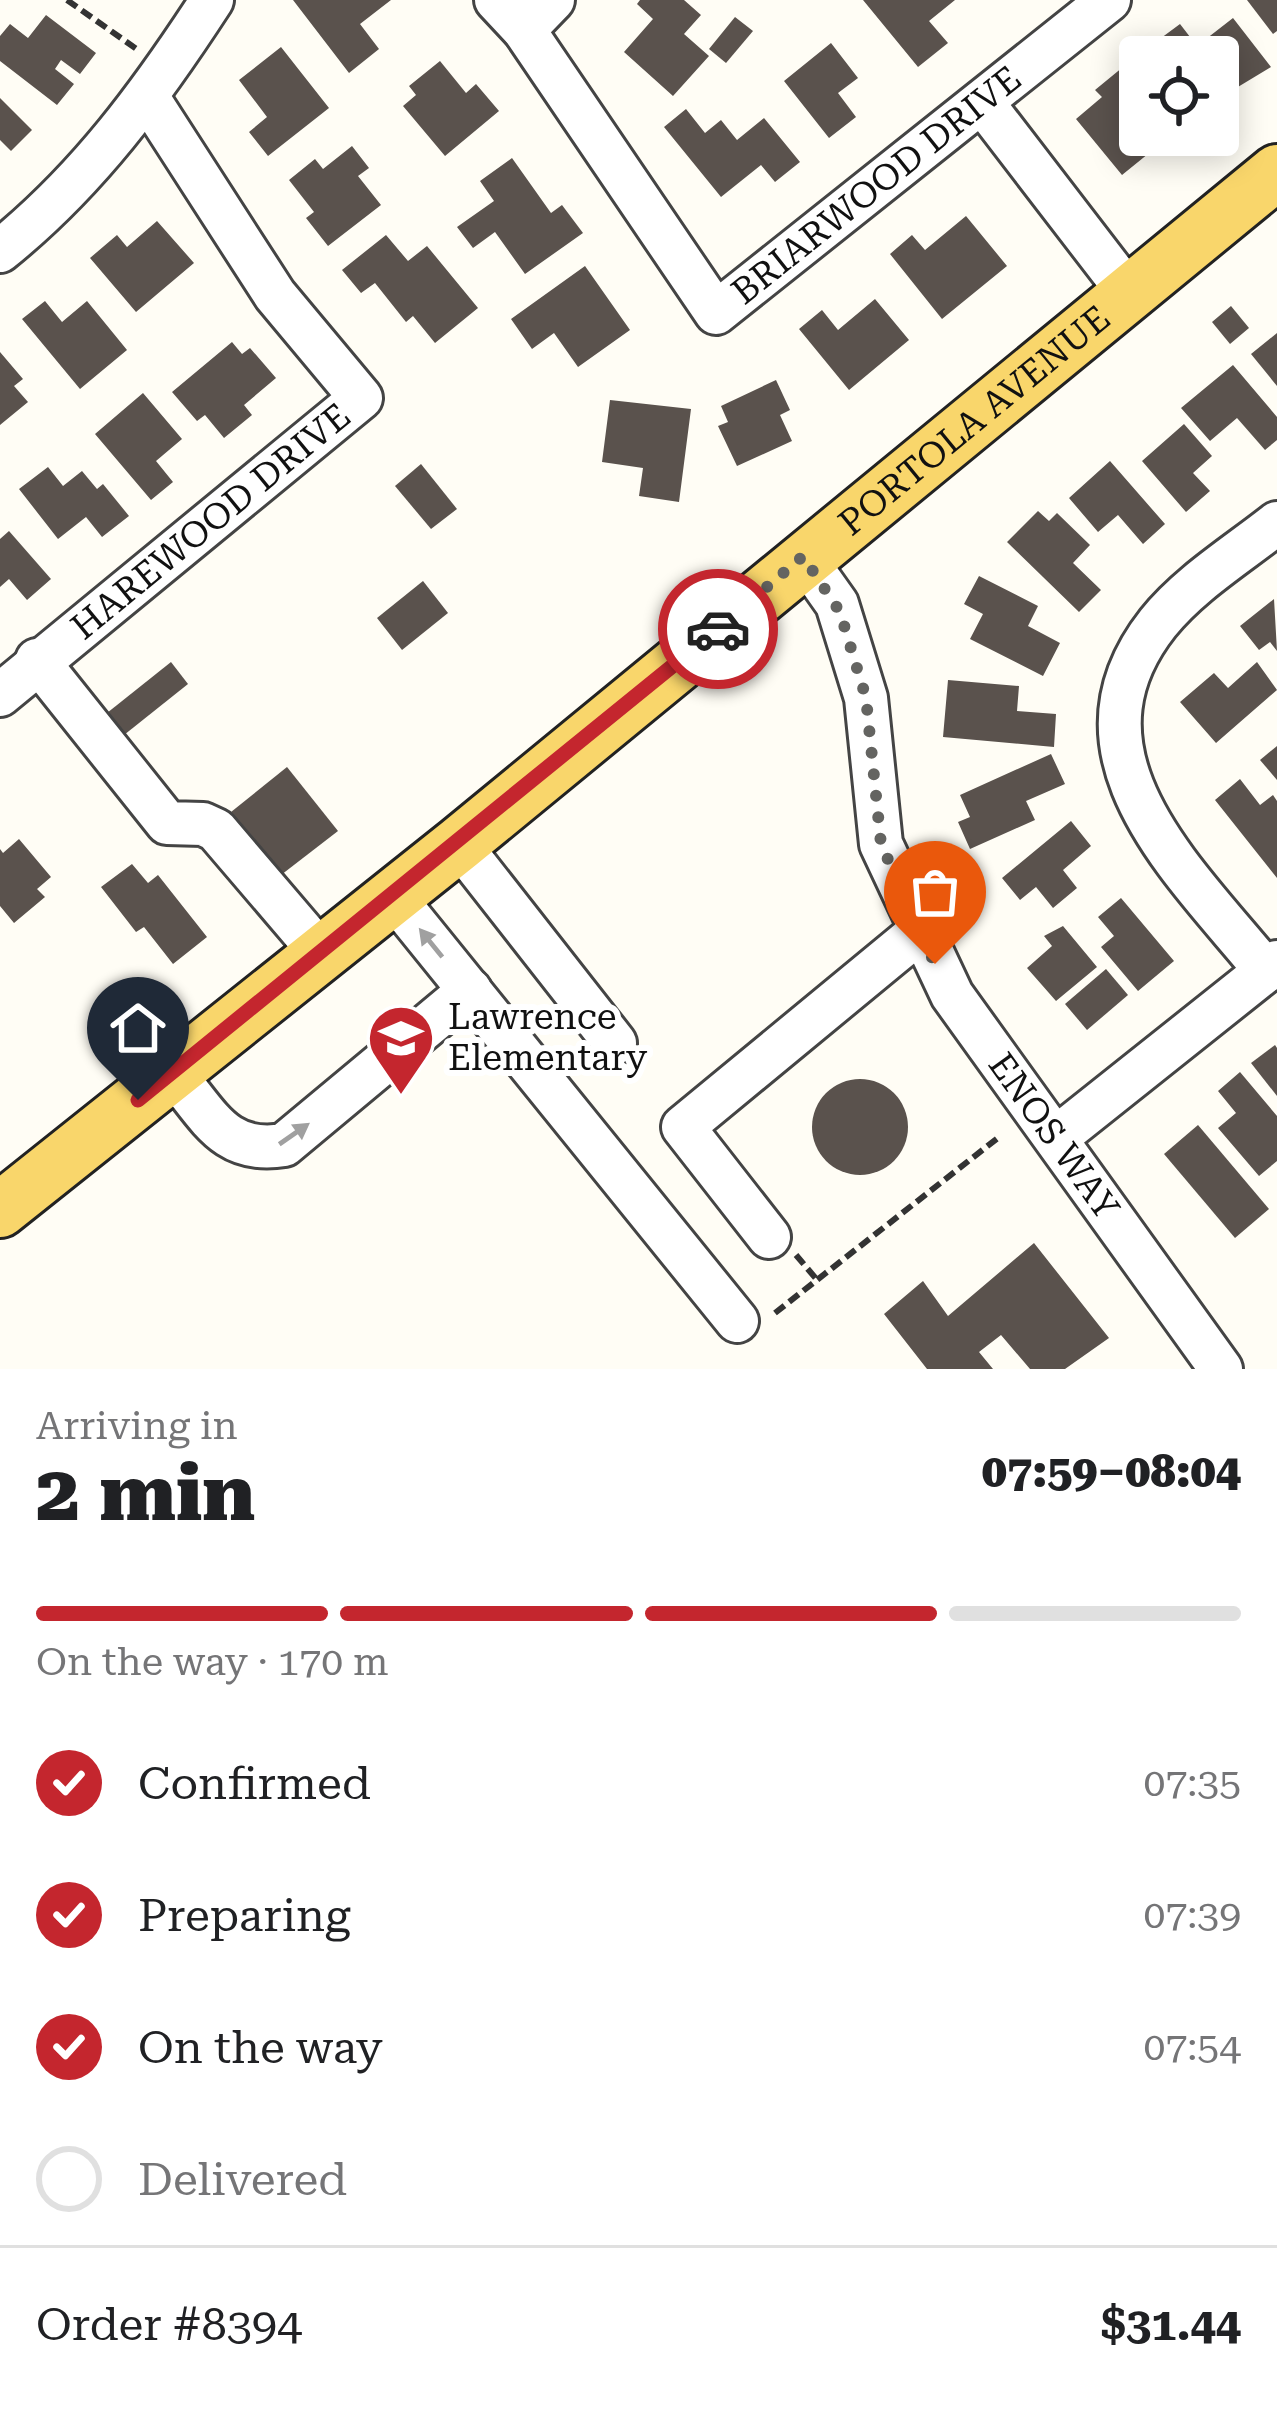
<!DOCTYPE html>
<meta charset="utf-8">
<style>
:root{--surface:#fff;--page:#f2f2f2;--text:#202124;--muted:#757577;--line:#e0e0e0;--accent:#c4262e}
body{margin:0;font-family:"Roboto Serif",serif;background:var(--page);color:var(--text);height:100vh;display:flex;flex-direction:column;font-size:45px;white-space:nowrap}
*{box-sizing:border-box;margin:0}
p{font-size:39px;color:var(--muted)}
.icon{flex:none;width:66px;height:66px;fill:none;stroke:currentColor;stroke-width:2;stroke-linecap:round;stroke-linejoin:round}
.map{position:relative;height:1369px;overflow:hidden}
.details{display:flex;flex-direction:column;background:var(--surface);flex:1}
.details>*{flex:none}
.buttons{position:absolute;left:1119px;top:36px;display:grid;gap:24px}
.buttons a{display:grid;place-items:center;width:120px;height:120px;border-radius:12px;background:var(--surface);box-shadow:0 6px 30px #0003;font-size:60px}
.pin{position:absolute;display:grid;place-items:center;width:102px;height:102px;color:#fff;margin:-123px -51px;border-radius:50% 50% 50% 0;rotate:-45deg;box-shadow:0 0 12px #0007}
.pin .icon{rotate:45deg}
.courier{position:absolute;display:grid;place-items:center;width:120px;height:120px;margin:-60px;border:9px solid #c4262e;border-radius:50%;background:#fff;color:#222;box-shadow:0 3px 15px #0007}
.summary em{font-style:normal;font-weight:800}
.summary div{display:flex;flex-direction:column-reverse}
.summary{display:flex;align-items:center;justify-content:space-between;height:204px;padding:0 36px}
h1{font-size:78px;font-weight:800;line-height:90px}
.bar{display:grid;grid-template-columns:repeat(4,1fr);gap:18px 12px;align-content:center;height:144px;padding:0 36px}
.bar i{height:15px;border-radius:9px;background:var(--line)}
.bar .selected{background:var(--accent)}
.bar p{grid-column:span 4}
.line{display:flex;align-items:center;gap:30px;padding:0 36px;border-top:3px solid var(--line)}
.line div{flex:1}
ol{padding:0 36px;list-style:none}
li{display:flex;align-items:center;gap:36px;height:132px}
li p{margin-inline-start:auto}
li .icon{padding:12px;border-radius:50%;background:var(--accent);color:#fff;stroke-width:4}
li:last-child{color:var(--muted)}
li i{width:66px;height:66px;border:6px solid var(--line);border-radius:50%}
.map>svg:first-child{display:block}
.building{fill:#5a524d}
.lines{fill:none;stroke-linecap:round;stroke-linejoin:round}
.minor-casing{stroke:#444;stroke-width:48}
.major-casing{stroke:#222;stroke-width:60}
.path{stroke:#333;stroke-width:6;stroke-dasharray:12 6;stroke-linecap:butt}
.minor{stroke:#fff;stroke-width:42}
.major{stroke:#f9d66b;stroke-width:54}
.oneway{fill:#a0a0a0}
.done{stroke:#646461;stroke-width:12;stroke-dasharray:0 21.6}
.route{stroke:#c4262e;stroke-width:15}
.labels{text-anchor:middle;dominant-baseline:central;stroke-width:12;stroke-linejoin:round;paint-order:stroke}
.street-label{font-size:36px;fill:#111;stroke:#fff}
.poi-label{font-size:36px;fill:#111;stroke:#fff;text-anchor:start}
</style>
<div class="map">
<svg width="1277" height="1369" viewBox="0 0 1277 1369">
<rect width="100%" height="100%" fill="#fffdf5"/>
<!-- building -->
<g class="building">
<polygon points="293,0 391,0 360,24 379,49 349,73"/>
<polygon points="640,0 684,0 701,15 684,34 709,56 673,96 624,52 653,19 637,4"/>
<polygon points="863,0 955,0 929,21 948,43 918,67"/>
<polygon points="1247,0 1277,0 1277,31 1273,34"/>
<polygon points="46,15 96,53 80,74 61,60 55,69 74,84 57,105 0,61 0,36 10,24 28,38"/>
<polygon points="735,17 753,31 726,63 709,49"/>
<polygon points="1233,18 1271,67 1218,99 1218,57 1164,57 1153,44 1180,24 1197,46"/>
<polygon points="831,43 858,78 838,93 856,117 829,138 784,81"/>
<polygon points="281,47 329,108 268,156 249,132 267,117 239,80"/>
<polygon points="440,61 466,93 476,84 499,111 445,156 403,106 416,95 409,86"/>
<polygon points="1123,67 1140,88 1140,135 1150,135 1159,145 1122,175 1076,119 1102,97 1095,90"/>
<polygon points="0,98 32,130 11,151 0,140"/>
<polygon points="686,109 705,133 721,120 737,140 764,118 800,162 775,182 761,165 721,197 664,127"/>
<polygon points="352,146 369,168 358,176 381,205 328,246 306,218 314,212 289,180 315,159 323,169"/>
<polygon points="512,158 551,213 562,205 583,233 525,274 495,232 473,248 457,227 494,201 480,181"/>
<polygon points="966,216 1007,266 942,319 890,254 912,235 925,250"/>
<polygon points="157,221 194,263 136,312 90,258 117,235 127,247"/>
<polygon points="386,235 408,261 427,246 478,308 435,343 413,316 406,322 375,283 361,293 342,270"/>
<polygon points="585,266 630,330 578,367 554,333 532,349 511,319"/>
<polygon points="875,299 909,340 849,390 799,329 822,310 838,330"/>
<polygon points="45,301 62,322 87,301 127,350 80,389 22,319"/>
<polygon points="1231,306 1249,328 1230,344 1212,322"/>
<polygon points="1277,333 1277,386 1251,354"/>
<polygon points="232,342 242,354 250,348 276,378 244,405 252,415 224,438 205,415 197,421 172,392"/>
<polygon points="0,352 23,379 14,386 28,402 0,425"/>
<polygon points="1233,365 1277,417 1277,440 1265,450 1237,418 1210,441 1181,408"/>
<polygon points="776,380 790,410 780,415 792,441 737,466 718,426 728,422 721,406"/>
<polygon points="143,393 182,439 156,461 173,482 151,500 95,434"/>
<polygon points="610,400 691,409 679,502 639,496 643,468 602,462"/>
<polygon points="1184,424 1212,456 1193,473 1210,491 1186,512 1142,461"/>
<polygon points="1110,461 1165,524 1143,544 1118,515 1098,532 1069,498"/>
<polygon points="421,464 457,509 431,529 395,486"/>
<polygon points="48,467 63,486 82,471 97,489 103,484 129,516 102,537 86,517 58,539 19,489"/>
<polygon points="1038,511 1049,521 1057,513 1090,545 1073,563 1101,590 1079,612 1007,542"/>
<polygon points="9,531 51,579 27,600 9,579 0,587 0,539"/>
<polygon points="979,576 1038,606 1028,626 1060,643 1043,676 970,639 983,614 964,604"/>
<polygon points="423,581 448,613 402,650 377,618"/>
<polygon points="1274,599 1277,651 1270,642 1259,650 1240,626"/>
<polygon points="171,662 188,684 124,735 107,713"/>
<polygon points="1257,662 1277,690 1216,743 1180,702 1214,673 1228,688"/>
<polygon points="948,680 1019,686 1017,711 1056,714 1054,747 943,737"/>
<polygon points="1277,746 1277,780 1260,760"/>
<polygon points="1051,754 1065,784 1026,801 1035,820 970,849 958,822 970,817 960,795"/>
<polygon points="287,767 338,831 281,875 231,812"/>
<polygon points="1240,779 1260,805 1273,795 1277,801 1277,878 1215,800"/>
<polygon points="1071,821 1091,846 1063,870 1077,888 1053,908 1036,887 1020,900 1002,878"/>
<polygon points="19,839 51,877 37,889 45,897 14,923 0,906 0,849 3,853"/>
<polygon points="132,864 148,883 158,875 207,937 173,964 144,927 136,932 101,887"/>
<polygon points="1121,898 1174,961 1138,991 1101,947 1114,936 1098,917"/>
<polygon points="1063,926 1097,967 1056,1001 1027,968 1052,946 1044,936"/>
<polygon points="1106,969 1128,995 1087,1030 1065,1004"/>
<polygon points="1275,1045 1277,1048 1277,1096 1251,1063"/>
<polygon points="1240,1072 1277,1116 1277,1161 1259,1176 1218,1128 1236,1113 1218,1091"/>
<circle cx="860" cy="1127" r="48"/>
<polygon points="1198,1125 1269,1209 1235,1238 1164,1154"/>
<polygon points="1034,1243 1109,1338 1065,1369 1030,1369 1001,1335 979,1352 993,1369 927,1369 884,1314 923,1281 948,1316"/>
</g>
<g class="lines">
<defs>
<g id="minor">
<path id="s1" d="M496,0L524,30L716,313L1109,0"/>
<polyline points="524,30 553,0"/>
<polyline points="982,102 1128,292"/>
<path d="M0,251C88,180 151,94 212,0"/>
<path id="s2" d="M803,556L837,604L866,698L881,844L952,995L1221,1369"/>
<polyline points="37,660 167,823 203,824 216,830 321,953"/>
<path id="s3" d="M0,695L361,398L275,295L148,98"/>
<polyline points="459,844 615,1043"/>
<polyline points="393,896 737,1321"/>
<path d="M1266,971C1186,872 1054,755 1158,623C1189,584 1238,554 1277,523"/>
<path d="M172,1072C209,1114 223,1155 284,1145L470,990"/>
<polyline points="1056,1138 1277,962"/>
<polyline points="769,1237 683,1127 918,933"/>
</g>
<g id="major">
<path id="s4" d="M0,1210L459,844L1277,172"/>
</g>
</defs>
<!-- minor casing -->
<use href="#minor" class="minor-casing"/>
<!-- major casing -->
<use href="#major" class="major-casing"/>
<!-- path -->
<g class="path">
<polyline points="67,0 138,50"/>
<polyline points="796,1255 818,1281"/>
<polyline points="775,1313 999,1137"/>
</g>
<!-- minor -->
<use href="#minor" class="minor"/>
<!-- major -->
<use href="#major" class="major"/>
</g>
<!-- one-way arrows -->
<defs><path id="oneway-solid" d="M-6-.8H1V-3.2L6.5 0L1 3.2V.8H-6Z" transform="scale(3)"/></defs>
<g class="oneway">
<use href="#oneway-solid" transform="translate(431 943) rotate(-129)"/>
<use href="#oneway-solid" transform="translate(294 1134) rotate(-35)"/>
</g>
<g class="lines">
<!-- done -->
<polyline class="done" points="718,629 803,556 840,612 866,698 881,844 935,964"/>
<!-- route -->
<polyline class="route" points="138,1100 718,629"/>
</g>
<!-- icons -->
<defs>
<symbol id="school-pin" viewBox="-11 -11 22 30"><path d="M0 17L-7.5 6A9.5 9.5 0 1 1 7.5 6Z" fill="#c4262e" stroke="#fff"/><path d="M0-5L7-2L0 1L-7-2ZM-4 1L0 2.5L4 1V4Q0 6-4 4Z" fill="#fff"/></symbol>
</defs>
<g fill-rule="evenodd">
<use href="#school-pin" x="363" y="1000" width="76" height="104"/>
</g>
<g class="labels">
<!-- street labels -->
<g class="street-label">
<text stroke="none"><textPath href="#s1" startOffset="588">BRIARWOOD DRIVE</textPath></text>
<text stroke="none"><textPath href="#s4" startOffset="1254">PORTOLA AVENUE</textPath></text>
<text stroke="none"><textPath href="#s3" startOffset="273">HAREWOOD DRIVE</textPath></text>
<text stroke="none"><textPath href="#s2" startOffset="645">ENOS WAY</textPath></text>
</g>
<!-- poi labels -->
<g class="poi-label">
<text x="448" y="1017">Lawrence<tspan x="448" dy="41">Elementary</tspan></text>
</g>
</g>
</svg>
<div class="buttons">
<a><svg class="icon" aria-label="locate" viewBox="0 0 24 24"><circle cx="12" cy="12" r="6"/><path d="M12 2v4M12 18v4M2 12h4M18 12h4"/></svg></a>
</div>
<div class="pin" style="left:935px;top:964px;background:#ea580c"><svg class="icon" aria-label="bag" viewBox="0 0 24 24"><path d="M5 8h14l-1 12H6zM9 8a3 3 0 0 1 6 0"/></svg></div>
<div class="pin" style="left:138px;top:1100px;background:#1f2937"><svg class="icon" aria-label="home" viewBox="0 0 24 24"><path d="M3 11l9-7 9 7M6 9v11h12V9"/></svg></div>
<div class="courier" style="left:718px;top:629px"><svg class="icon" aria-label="car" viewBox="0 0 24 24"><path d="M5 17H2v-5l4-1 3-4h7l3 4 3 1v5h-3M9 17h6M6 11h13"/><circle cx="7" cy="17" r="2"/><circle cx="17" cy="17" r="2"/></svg></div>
</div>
<section class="details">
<div class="summary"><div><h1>2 min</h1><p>Arriving in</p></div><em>07:59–08:04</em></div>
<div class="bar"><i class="selected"></i><i class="selected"></i><i class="selected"></i><i></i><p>On the way · 170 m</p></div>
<ol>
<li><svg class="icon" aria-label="check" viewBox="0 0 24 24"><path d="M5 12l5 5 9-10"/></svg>Confirmed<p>07:35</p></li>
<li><svg class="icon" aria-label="check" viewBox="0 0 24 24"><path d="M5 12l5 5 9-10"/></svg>Preparing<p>07:39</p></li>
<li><svg class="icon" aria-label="check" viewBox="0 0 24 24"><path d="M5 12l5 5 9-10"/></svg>On the way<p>07:54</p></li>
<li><i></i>Delivered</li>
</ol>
<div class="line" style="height:156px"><div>Order #8394</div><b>$31.44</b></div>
</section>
